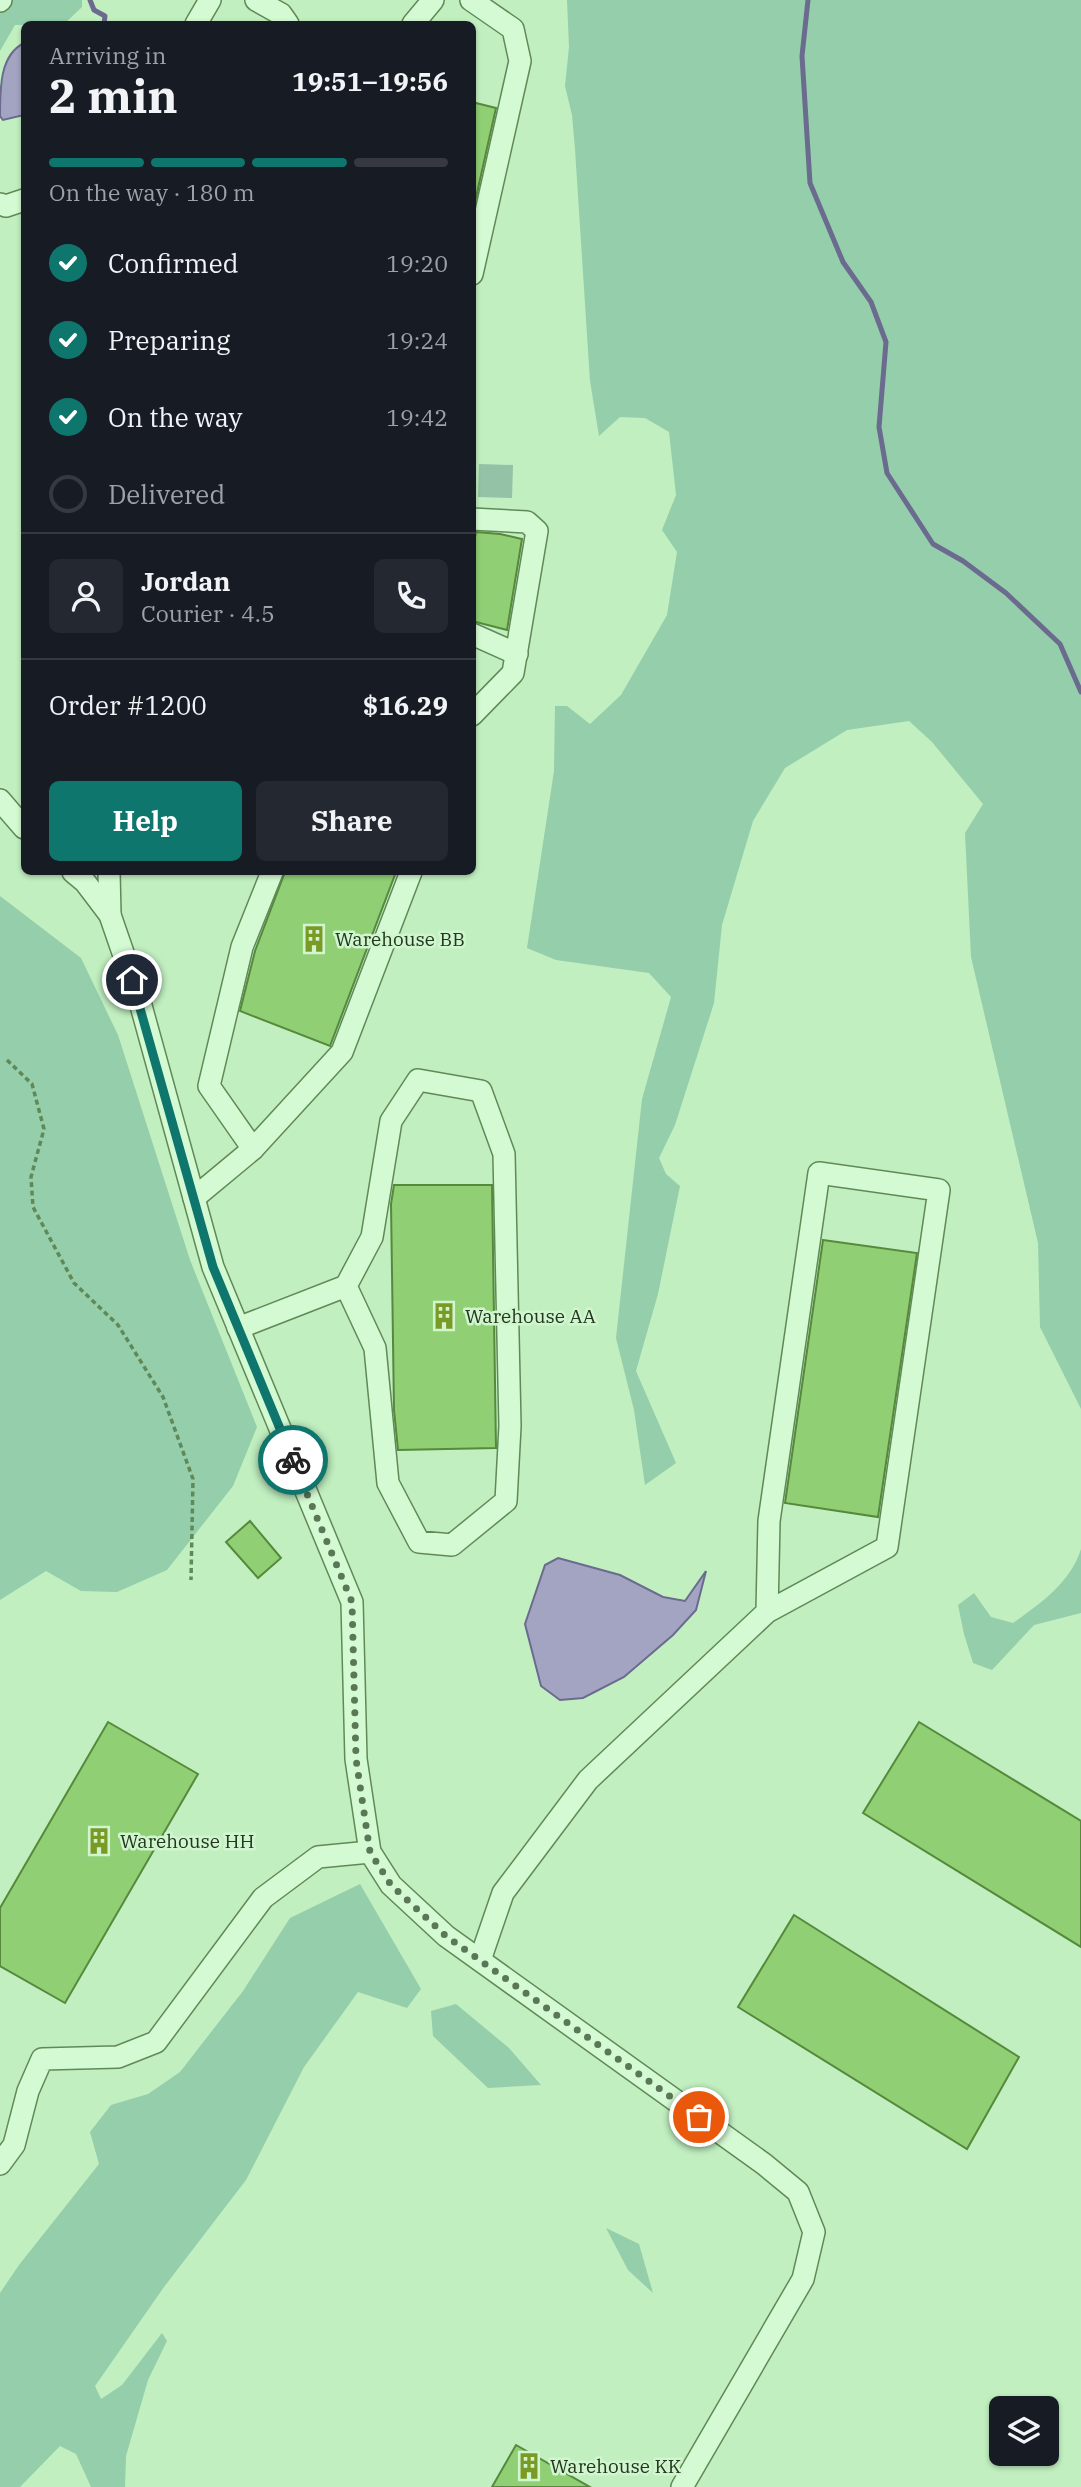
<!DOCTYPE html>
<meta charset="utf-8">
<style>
:root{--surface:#171b24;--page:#242831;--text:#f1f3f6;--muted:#9ea1a6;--line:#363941;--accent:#0f766e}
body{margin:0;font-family:"IBM Plex Serif",serif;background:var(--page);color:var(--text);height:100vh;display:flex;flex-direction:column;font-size:26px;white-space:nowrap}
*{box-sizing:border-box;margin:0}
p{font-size:23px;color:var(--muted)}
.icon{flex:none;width:38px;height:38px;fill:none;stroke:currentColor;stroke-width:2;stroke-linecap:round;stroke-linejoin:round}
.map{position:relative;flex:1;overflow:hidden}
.sheet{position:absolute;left:21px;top:21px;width:455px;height:854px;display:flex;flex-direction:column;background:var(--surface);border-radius:10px;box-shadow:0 2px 5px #0004}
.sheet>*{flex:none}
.controls{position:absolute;left:989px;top:2396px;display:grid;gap:14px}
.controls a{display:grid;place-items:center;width:70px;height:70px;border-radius:10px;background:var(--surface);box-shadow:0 2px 5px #0004;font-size:35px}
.pin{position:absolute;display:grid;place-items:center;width:60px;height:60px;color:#fff;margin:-30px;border:4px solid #fff;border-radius:50%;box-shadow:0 2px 7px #0007}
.courier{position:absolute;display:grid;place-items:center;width:70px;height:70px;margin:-35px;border:5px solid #0f766e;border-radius:50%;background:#fff;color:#222;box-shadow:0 2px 9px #0007}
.headline em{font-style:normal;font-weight:800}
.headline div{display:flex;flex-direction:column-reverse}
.headline{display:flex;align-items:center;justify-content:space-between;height:119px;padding:0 28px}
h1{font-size:46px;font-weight:800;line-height:52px}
.bar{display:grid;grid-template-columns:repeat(4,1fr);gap:10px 7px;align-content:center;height:84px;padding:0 28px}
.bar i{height:9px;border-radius:5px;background:var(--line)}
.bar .current{background:var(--accent)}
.bar p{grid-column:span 4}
.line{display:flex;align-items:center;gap:18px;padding:0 28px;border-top:2px solid var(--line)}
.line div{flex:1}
.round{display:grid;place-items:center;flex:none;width:74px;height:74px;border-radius:10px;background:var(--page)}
ol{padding:0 28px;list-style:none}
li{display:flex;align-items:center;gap:21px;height:77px}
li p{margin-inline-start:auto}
li .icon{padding:7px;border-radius:50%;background:var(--accent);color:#fff;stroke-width:4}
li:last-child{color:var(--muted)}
li i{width:38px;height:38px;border:4px solid var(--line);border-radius:50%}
.cta{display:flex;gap:14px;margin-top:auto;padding:14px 28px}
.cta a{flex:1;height:80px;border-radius:10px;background:var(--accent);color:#fff;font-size:28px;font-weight:800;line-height:80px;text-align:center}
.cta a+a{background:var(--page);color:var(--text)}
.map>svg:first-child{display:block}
.green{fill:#94ceaa}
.cemetery{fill:#93c2a6}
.water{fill:#a3a4c1;stroke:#6b6a8f;stroke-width:2}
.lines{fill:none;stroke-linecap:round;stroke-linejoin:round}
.stream{stroke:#6b6a8f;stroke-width:5}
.building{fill:#90cf74;stroke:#55893c;stroke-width:2}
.minor-casing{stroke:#618957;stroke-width:24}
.path{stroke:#618957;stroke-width:3.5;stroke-dasharray:5 3.5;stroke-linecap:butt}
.minor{stroke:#d4fad3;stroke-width:21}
.done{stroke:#5a7855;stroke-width:7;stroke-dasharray:0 12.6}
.route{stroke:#0f766e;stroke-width:9}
.labels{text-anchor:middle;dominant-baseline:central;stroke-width:5;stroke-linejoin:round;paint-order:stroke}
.poi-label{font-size:19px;fill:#23381c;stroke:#d0f6d0;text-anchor:start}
</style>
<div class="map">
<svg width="1081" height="2487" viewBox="0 0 1081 2487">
<rect width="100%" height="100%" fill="#c1efc0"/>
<!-- green -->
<g class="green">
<polygon points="0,0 82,0 82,7 64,24 15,25 0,51"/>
<polygon points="567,0 1081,0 1081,1409 1040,1327 1038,1243 971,957 965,833 983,804 932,742 909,721 847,730 785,768 753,821 722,925 714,1003 675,1125 659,1158 666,1174 680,1186 658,1294 636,1371 676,1463 645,1485 634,1410 616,1338 642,1099 671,997 649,973 556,960 527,948 554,771 555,706 567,706 590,724 621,695 667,615 677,552 662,530 676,495 669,432 645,418 620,417 599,436 590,381 575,149 572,115 565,86 569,47"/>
<polygon points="0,896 81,958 118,1035 190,1260 257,1427 233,1486 167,1570 117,1592 81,1591 46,1571 0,1600"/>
<path d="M1081,1549V1613L1034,1625L992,1670L973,1663L964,1634L958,1605L974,1593L991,1617L1013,1623C1040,1604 1071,1582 1081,1549Z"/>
<polygon points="360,1884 421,1989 407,2008 358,1992 304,2067 246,2180 164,2287 95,2386 101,2399 122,2385 162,2333 167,2341 148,2380 126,2456 125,2487 91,2487 76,2454 60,2446 20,2487 0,2487 0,2293 19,2265 99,2164 90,2132 111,2105 148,2094 180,2072 243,1991 290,1918"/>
<polygon points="456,2004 509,2048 541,2085 488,2088 433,2036 431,2011"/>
<polygon points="606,2228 639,2244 653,2293 628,2270"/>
</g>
<!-- cemetery -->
<polygon class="cemetery" points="479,464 513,465 512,498 478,497"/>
<!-- water -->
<g class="water">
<path d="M24,43V115L3,120L0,116C0,87 0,55 24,43Z"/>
<polygon points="558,1558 620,1575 663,1597 685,1601 706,1571 696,1610 673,1635 624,1677 583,1698 560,1700 541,1686 525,1624 545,1565"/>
</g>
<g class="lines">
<!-- stream -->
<g class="stream">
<polyline points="90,0 94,10 105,16 104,24"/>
<polyline points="808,0 802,56 810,183 843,262 871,302 886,342 879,427 887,473 933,544 963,561 1006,593 1060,644 1081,692"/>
</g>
</g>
<!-- building -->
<g class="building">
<polygon points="472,102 496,108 475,202 472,202"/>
<polygon points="476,532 500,534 522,539 507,630 472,621 472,550"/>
<polygon points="285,872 396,872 330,1046 240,1011 255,951"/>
<polygon points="394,1185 492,1185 496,1448 398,1450 394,1410 391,1204"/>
<polygon points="823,1240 917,1253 878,1517 785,1503"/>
<polygon points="250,1521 281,1558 258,1578 226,1542"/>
<polygon points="108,1722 198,1774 65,2003 0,1966 0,1908"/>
<polygon points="919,1722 1081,1821 1081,1947 863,1813"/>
<polygon points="794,1915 1019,2057 967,2149 738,2007"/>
<polygon points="516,2445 590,2487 492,2487"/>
</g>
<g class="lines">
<defs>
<g id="minor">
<polyline points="256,0 281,14 288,24"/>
<polyline points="471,0 513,29 520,61 472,274"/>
<polyline points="0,1 1,0"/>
<polyline points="196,24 210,0"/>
<polyline points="413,24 433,0"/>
<polyline points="0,204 6,206 24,200"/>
<polyline points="472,519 527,522 537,531 513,673 472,715"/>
<polyline points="472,634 517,654"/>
<polyline points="0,800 24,828"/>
<polyline points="73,872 85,882 110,915 140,1002 213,1267 352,1602 356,1759 370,1852 391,1885 446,1936 764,2164 798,2192 814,2232 803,2279 682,2487"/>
<polyline points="109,872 110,915"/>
<polyline points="253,1149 209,1086 242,947 272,872"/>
<polyline points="194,1198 253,1149 342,1052 411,872"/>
<polyline points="238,1328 346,1286 372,1237 391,1121 418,1080 481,1091 504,1154 510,1426 506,1501 452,1545 419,1542 388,1483 375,1348 346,1286"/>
<polyline points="480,1960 503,1893 588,1780 767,1612 887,1547 939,1190 819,1173 769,1521 767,1612"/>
<polyline points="0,2164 14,2145 28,2091 42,2059 118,2057 156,2042 263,1898 318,1857 370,1852"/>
</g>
</defs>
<!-- minor casing -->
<use href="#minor" class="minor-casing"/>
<!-- path -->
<polyline class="path" points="7,1060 32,1084 44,1129 31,1177 33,1207 74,1283 118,1325 163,1397 193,1479 191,1580"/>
<!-- minor -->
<use href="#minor" class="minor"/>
</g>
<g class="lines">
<!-- done -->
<polyline class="done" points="293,1460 352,1602 356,1759 370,1852 391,1885 446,1936 699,2117"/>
<!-- route -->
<polyline class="route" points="132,980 213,1267 293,1460"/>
</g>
<!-- icons -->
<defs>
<symbol id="building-bare" viewBox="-9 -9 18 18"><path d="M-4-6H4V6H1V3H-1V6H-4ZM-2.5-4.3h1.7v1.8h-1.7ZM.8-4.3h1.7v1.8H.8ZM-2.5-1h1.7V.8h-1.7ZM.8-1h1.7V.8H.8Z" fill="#7b9a25" stroke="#d0f6d0" stroke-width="2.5" paint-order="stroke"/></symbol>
</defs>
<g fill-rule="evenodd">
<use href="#building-bare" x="295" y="920" width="38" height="38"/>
<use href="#building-bare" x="425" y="1297" width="38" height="38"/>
<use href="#building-bare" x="80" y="1822" width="38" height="38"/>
<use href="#building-bare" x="510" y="2447" width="38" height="38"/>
</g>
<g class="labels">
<!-- poi labels -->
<g class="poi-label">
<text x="335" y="939">Warehouse BB</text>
<text x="465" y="1316">Warehouse AA</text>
<text x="120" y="1841">Warehouse HH</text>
<text x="550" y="2466">Warehouse KK</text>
</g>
</g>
</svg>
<div class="controls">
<a><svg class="icon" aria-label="layers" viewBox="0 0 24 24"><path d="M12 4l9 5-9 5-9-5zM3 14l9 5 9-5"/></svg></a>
</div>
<div class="pin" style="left:699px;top:2117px;background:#ea580c"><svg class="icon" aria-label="bag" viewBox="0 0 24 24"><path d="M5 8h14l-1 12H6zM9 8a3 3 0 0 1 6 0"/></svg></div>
<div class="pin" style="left:132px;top:980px;background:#1f2937"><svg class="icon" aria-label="home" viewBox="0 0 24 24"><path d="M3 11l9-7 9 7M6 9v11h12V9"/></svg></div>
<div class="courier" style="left:293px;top:1460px"><svg class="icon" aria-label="bike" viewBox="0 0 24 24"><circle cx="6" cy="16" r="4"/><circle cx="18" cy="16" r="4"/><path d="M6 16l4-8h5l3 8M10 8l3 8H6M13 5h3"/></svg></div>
<section class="sheet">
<div class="headline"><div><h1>2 min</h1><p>Arriving in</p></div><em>19:51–19:56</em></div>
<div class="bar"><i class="current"></i><i class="current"></i><i class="current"></i><i></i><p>On the way · 180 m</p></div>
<ol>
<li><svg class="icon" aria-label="check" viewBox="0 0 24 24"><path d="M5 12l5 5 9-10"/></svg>Confirmed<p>19:20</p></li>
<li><svg class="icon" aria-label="check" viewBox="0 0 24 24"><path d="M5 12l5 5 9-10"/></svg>Preparing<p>19:24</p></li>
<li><svg class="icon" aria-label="check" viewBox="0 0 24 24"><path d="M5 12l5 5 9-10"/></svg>On the way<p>19:42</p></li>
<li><i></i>Delivered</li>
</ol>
<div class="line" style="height:126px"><a class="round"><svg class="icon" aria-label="person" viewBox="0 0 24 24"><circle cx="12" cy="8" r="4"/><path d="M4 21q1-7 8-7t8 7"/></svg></a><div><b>Jordan</b><p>Courier · 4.5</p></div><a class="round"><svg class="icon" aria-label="phone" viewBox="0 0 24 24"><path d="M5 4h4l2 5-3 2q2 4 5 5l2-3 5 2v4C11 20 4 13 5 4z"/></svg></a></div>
<div class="line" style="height:91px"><div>Order #1200</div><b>$16.29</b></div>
<div class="cta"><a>Help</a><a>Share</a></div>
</section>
</div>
